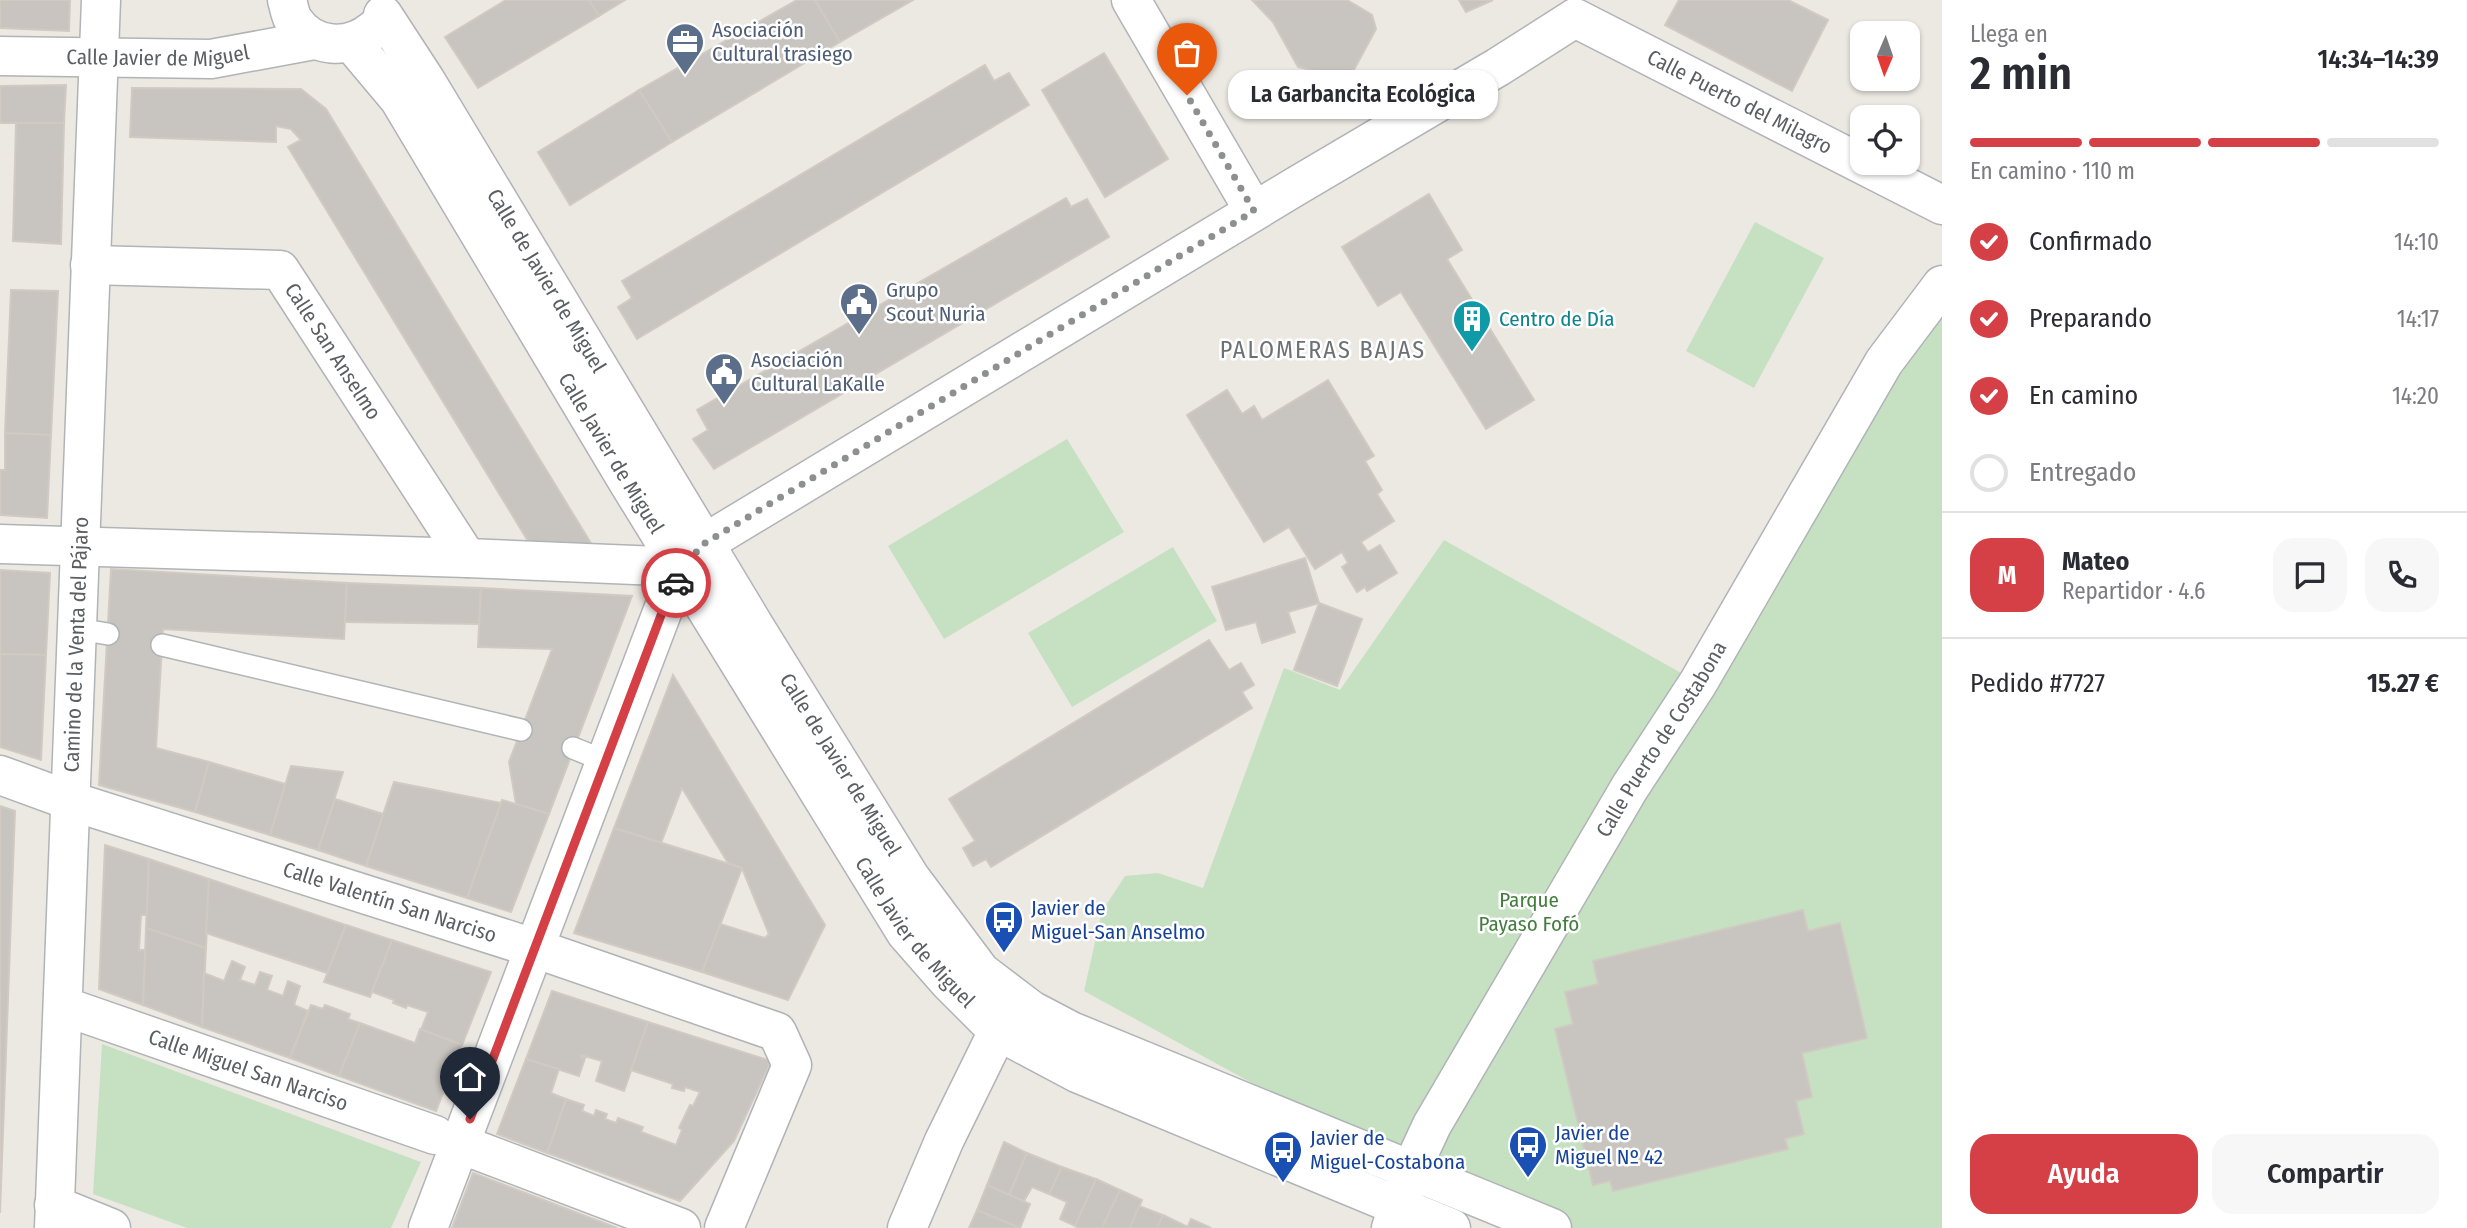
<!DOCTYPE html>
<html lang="es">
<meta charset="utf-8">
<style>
:root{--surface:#fff;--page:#f7f7f7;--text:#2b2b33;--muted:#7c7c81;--line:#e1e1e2;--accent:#d54047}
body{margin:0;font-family:"Fira Sans Condensed",sans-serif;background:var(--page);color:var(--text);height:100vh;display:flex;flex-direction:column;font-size:26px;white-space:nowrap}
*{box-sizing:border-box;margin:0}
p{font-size:23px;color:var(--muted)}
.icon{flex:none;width:38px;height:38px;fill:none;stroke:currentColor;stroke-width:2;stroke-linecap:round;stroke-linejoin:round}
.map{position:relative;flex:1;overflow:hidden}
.panel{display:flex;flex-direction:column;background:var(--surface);width:525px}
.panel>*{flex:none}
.needle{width:46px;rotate:182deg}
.fabs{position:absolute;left:1850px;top:21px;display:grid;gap:14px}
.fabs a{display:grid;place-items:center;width:70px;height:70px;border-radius:14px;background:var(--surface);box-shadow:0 2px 5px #0004;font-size:35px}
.pin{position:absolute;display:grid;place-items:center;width:60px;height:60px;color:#fff;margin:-72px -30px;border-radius:50% 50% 50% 0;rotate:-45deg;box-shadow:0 0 7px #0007}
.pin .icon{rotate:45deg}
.courier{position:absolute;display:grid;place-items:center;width:70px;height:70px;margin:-35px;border:5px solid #d54047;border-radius:50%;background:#fff;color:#222;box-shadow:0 2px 9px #0007}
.bubble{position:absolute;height:49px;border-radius:21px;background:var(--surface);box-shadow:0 2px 5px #0004;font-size:23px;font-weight:600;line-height:49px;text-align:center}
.overview em{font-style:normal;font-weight:600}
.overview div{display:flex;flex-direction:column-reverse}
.overview{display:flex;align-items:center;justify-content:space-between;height:119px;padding:0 28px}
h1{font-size:46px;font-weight:600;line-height:52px}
.bar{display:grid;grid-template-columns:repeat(4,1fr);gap:10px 7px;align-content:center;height:84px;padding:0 28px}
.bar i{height:9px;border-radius:5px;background:var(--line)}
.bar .selected{background:var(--accent)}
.bar p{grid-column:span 4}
.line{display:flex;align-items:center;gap:18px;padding:0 28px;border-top:2px solid var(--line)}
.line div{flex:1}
.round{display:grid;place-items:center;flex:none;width:74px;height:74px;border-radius:21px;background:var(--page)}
ol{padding:0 28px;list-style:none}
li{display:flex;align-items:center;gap:21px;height:77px}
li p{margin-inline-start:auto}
li .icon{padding:7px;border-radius:50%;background:var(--accent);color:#fff;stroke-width:4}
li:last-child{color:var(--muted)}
li i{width:38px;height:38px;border:4px solid var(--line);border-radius:50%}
.cta{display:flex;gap:14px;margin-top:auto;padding:14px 28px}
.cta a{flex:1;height:80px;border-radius:21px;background:var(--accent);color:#fff;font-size:28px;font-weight:600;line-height:80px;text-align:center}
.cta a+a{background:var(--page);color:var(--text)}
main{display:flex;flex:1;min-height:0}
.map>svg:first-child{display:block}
.green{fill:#c6e1c2}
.building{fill:#c8c4c0;stroke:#d0cac2;stroke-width:2}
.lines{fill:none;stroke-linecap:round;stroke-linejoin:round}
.lane-casing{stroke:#b0b4b7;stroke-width:24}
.street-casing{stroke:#b0b4b7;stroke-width:41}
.secondary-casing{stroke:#b0b3b7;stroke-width:41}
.lane{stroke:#fff;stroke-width:21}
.street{stroke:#fff;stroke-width:38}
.secondary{stroke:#fff;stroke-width:38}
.done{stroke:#8e8f8f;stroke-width:7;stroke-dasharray:0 12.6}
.route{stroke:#d54047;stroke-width:9}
.labels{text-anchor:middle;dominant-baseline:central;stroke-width:5;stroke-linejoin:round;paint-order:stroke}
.service-label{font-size:21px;fill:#4e5e75;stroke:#fff;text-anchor:start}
.street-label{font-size:21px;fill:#5b5f62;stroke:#fff}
.culture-label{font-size:21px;fill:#0d838f;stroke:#fff;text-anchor:start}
.park-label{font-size:21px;fill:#437e3e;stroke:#fff}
.transit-label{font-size:21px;fill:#164399;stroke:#fff;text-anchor:start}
.quarter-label{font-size:24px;letter-spacing:2px;fill:#6c7174;stroke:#fff}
</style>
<main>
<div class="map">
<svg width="1942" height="1228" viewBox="0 0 1942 1228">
<rect width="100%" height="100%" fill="#ece9e3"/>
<!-- green -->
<g class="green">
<polygon points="1755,222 1824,258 1754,388 1686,351"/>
<polygon points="1942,285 1942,1228 1552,1228 1411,1170 1084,991 1102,911 1125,876 1158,873 1203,888 1284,668 1340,690 1444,540 1699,683"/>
<polygon points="1067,439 1124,532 944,639 888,546"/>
<polygon points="1173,547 1217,621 1072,707 1028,633"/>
<polygon points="102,1044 421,1162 391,1228 187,1228 93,1194"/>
</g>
<!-- building -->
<g class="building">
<polygon points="0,0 70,0 69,31 0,28"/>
<polygon points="506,0 589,0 599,16 478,88 445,37"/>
<polygon points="589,0 625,0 599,16"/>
<polygon points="797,0 815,0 840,42 672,142 639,90"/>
<polygon points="815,0 913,0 840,42"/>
<polygon points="1252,0 1347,0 1372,15 1376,29 1349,79 1298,67 1273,22"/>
<polygon points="1459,0 1493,0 1466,12"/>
<polygon points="1679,0 1788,0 1828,20 1792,91 1665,25"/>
<polygon points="1104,53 1168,159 1105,197 1042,90"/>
<polygon points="985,65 994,81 1009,73 1029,105 637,339 618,307 632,298 622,281"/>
<polygon points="66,85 64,123 0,123 0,86"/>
<polygon points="132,88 301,89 326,109 592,545 528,541 288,147 301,140 291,129 276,126 276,142 130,137"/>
<polygon points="639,90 672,142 570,205 538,152"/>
<polygon points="16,123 64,123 61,244 13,241"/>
<polygon points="1429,194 1462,250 1447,259 1534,400 1486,429 1401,292 1378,306 1342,247"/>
<polygon points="1066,198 1071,207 1087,199 1109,237 714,469 693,439 708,430 697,410"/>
<polygon points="11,290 58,291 51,435 5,433"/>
<polygon points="1328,380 1374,456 1365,461 1382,490 1377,494 1394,521 1361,542 1368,552 1380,545 1397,573 1367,591 1365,587 1357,592 1342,567 1348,563 1342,552 1315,569 1289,527 1264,542 1187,415 1227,390 1242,414 1254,406 1262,420"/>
<polygon points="5,433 51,435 47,518 0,515 0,470 5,470"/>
<polygon points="1305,558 1319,603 1288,612 1295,632 1262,643 1256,622 1226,630 1212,587"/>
<polygon points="111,569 347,583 344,639 163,629 156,748 209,762 195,812 99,785"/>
<polygon points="0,570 50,573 46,655 0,654"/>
<polygon points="347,583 481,588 479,624 345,622"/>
<polygon points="481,588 632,596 549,814 516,804 509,762 552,649 478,647"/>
<polygon points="1319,603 1362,619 1337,686 1294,670"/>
<polygon points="1209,640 1229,670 1241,663 1254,685 1242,692 1252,708 991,867 986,859 973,866 963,848 975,841 949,799"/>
<polygon points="0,654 46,655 41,760 0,747"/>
<polygon points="673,675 825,925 788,1000 702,972 720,924 765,938 769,934 742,868 728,863 682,788 661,843 614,828"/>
<polygon points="209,762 285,784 270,835 195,812"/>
<polygon points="291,766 343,772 318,850 270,835"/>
<polygon points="394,782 501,803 467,898 366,866"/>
<polygon points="335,799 383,814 366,866 318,850"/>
<polygon points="502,800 549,814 511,912 467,898"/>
<polygon points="0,806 15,811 0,1213"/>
<polygon points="614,828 742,868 702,972 574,933"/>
<polygon points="105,845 149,859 147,915 141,915 139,950 146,950 143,1005 99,989"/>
<polygon points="149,859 209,879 206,948 146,928"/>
<polygon points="209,879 346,925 327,973 206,933"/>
<polygon points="1803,910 1808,931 1840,923 1867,1038 1802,1053 1812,1097 1796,1101 1804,1134 1785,1139 1788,1149 1613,1191 1610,1181 1593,1185 1555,1029 1573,1024 1565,992 1598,984 1593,961"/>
<polygon points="346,925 392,940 370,997 324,982"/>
<polygon points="146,928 206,948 202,1027 143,1005"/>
<polygon points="392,940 491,972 462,1045 421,1030 428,1012 407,1005 406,1008 393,1003 394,1000 372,992"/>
<polygon points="232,961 245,967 240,980 255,985 260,972 272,976 267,990 283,996 288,981 300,986 294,1005 308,1011 290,1058 202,1027 204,973 224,981"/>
<polygon points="552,991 648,1022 624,1091 596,1081 602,1061 581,1055 581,1057 585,1058 579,1076 526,1059"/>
<polygon points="311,1005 323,1009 325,1005 350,1014 348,1019 360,1023 339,1076 290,1058"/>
<polygon points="648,1022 771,1061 734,1141 680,1201 547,1153 566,1099 584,1105 582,1111 594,1116 596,1110 607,1114 605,1119 616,1123 618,1118 643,1127 641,1132 676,1145 682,1130 679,1128 690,1105 693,1106 700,1092 685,1087 684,1091 672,1088 673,1084 631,1070"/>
<polygon points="360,1023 415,1043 420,1029 462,1045 436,1111 339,1076"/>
<polygon points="526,1059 559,1069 551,1093 566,1099 547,1153 497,1134"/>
<polygon points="1004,1142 1027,1153 1009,1195 987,1185"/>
<polygon points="1027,1153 1062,1167 1049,1194 1032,1187 1024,1201 1009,1195"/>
<polygon points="1062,1167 1096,1179 1075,1226 1060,1219 1067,1202 1049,1194"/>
<polygon points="473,1173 617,1228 452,1228"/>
<polygon points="1096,1179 1120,1190 1102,1228 1079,1228 1075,1226"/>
<polygon points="987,1185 1030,1204 1020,1228 977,1210"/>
<polygon points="1120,1190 1142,1200 1130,1228 1102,1228"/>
<polygon points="1139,1206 1163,1215 1157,1228 1130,1228"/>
<polygon points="977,1210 1020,1228 969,1228"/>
<polygon points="1163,1215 1188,1227 1187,1228 1157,1228"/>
<polygon points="1191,1219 1211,1228 1187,1228"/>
</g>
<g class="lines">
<defs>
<g id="lane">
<polyline points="78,629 108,634"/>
<polyline points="162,645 521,730"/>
<polyline points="573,748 605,761"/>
</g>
<g id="street">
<polyline points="1131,0 1254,211"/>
<path id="s1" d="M0,56L211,59L314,40"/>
<path id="s2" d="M90,265L280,270L467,558"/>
<polyline points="0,544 467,558 683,567"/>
<path id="s3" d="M0,775L71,801L534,948L777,1032L792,1065L724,1228"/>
<path id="s4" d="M63,1006L435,1135"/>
<polyline points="476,1150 681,1228"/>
<polyline points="54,1205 111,1228"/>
<path id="s5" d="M54,1228L101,0"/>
<path id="s6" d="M428,1228L663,610L683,567L705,543L1298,185L1498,67L1575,18L1942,205"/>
<polyline points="907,1228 944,1141 998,1031"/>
<path id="s7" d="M1391,1228L1411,1170L1432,1125L1630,787L1698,683L1884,362L1942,285"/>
</g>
<g id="secondary">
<path d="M287,0C289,6 290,16 294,21C313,49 349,50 373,30"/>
<path id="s8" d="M383,15L426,81L755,627L910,877L981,972L1031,1010L1071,1031L1552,1228"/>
<path id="s9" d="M352,43L399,99L628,482L906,933L949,982L998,1031L1077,1073L1451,1228"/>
</g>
</defs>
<!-- lane casing -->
<use href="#lane" class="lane-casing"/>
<!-- street casing -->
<use href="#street" class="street-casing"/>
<!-- secondary casing -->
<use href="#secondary" class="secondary-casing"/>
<!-- lane -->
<use href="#lane" class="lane"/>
<!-- street -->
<use href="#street" class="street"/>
<!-- secondary -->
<use href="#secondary" class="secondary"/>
</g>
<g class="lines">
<!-- done -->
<polyline class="done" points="676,583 682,567 705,543 1254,211 1187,95"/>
<!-- route -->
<polyline class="route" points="470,1119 663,610 676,583"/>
</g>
<!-- icons -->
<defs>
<symbol id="office-pin" viewBox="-11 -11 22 30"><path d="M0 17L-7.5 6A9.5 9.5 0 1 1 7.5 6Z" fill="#5c6f8a" stroke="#fff"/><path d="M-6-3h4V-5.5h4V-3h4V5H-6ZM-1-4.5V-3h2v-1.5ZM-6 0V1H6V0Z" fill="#fff"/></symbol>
<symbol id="civic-pin" viewBox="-11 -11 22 30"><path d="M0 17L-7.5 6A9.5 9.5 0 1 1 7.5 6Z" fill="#5c6f8a" stroke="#fff"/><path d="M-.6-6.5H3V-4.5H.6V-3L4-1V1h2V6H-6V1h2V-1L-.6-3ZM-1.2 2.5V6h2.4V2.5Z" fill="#fff"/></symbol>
<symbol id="building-pin" viewBox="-11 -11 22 30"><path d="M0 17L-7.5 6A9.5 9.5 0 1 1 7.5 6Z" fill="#0f9aa8" stroke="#fff"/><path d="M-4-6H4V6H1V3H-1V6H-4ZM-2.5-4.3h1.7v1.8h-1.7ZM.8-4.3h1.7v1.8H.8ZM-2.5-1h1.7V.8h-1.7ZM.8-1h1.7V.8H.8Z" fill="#fff"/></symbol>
<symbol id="bus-pin" viewBox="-11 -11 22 30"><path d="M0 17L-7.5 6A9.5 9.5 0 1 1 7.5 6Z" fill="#1a4fb4" stroke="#fff"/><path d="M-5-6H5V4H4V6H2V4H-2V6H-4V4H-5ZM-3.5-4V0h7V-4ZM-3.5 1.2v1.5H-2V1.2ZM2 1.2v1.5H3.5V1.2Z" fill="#fff"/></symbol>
</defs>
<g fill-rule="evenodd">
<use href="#office-pin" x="663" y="20" width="44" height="60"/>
<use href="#civic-pin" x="837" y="280" width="44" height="60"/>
<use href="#building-pin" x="1450" y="297" width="44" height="60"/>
<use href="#civic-pin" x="702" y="350" width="44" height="60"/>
<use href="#bus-pin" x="982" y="898" width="44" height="60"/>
<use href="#bus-pin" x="1506" y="1123" width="44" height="60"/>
<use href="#bus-pin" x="1261" y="1128" width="44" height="60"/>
</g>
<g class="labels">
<!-- service labels -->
<g class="service-label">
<text x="712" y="30">Asociación<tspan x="712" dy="24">Cultural trasiego</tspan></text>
<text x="886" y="290">Grupo<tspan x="886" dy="24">Scout Nuria</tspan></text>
<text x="751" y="360">Asociación<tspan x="751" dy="24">Cultural LaKalle</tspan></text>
</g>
<!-- street labels -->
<g class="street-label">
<text stroke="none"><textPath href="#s1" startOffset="158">Calle Javier de Miguel</textPath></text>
<text stroke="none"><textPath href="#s6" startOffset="1942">Calle Puerto del Milagro</textPath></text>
<text stroke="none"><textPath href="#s8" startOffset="312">Calle de Javier de Miguel</textPath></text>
<text stroke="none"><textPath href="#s2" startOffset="287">Calle San Anselmo</textPath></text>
<text stroke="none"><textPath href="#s9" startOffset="486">Calle Javier de Miguel</textPath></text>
<text stroke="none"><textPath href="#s5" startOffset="584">Camino de la Venta del Pájaro</textPath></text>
<text stroke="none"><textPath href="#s7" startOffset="560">Calle Puerto de Costabona</textPath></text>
<text stroke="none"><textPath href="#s8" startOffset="878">Calle de Javier de Miguel</textPath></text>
<text stroke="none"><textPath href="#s3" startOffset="410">Calle Valentín San Narciso</textPath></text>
<text stroke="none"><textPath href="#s9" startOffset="1054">Calle Javier de Miguel</textPath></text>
<text stroke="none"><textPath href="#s4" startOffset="196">Calle Miguel San Narciso</textPath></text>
</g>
<!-- culture labels -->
<g class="culture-label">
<text x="1499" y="319">Centro de Día</text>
</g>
<!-- park labels -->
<g class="park-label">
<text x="1529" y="900">Parque<tspan x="1529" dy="24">Payaso Fofó</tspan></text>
</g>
<!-- transit labels -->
<g class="transit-label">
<text x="1031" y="908">Javier de<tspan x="1031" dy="24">Miguel-San Anselmo</tspan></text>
<text x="1555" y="1133">Javier de<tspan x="1555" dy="24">Miguel Nº 42</tspan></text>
<text x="1310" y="1138">Javier de<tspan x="1310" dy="24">Miguel-Costabona</tspan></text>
</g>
<!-- quarter labels -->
<g class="quarter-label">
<text x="1323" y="350">PALOMERAS BAJAS</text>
</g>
</g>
</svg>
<div class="fabs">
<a><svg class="needle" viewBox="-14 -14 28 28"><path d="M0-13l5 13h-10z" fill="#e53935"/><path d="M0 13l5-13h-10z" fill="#7c7c81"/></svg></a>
<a><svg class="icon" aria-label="locate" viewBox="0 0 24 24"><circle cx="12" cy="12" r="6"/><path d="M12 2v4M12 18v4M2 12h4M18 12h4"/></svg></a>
</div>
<div class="pin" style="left:1187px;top:95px;background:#ea580c"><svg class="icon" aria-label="bag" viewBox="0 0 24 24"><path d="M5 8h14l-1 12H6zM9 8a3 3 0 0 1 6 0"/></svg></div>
<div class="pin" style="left:470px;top:1119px;background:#1f2937"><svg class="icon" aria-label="home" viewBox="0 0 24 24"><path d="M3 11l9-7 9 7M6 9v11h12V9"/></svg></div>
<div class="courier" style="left:676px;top:583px"><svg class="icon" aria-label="car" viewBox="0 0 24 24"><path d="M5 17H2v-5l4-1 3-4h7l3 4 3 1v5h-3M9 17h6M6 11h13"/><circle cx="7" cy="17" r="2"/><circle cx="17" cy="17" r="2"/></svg></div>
<div class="bubble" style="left:1228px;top:70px;width:270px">La Garbancita Ecológica</div>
</div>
<section class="panel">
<div class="overview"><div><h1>2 min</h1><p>Llega en</p></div><em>14:34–14:39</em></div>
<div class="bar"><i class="selected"></i><i class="selected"></i><i class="selected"></i><i></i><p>En camino · 110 m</p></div>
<ol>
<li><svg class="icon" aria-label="check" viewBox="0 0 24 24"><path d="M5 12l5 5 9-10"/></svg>Confirmado<p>14:10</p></li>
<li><svg class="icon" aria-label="check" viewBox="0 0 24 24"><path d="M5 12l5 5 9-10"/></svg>Preparando<p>14:17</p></li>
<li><svg class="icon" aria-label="check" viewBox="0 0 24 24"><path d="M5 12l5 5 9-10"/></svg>En camino<p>14:20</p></li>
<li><i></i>Entregado</li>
</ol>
<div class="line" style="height:126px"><b class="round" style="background:var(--accent);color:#fff">M</b><div><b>Mateo</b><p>Repartidor · 4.6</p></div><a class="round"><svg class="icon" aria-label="chat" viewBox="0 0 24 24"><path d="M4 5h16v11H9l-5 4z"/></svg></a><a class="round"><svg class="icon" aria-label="phone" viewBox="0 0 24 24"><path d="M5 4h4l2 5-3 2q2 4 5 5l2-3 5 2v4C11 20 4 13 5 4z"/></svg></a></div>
<div class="line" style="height:91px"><div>Pedido #7727</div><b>15.27 €</b></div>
<div class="cta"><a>Ayuda</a><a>Compartir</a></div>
</section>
</main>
